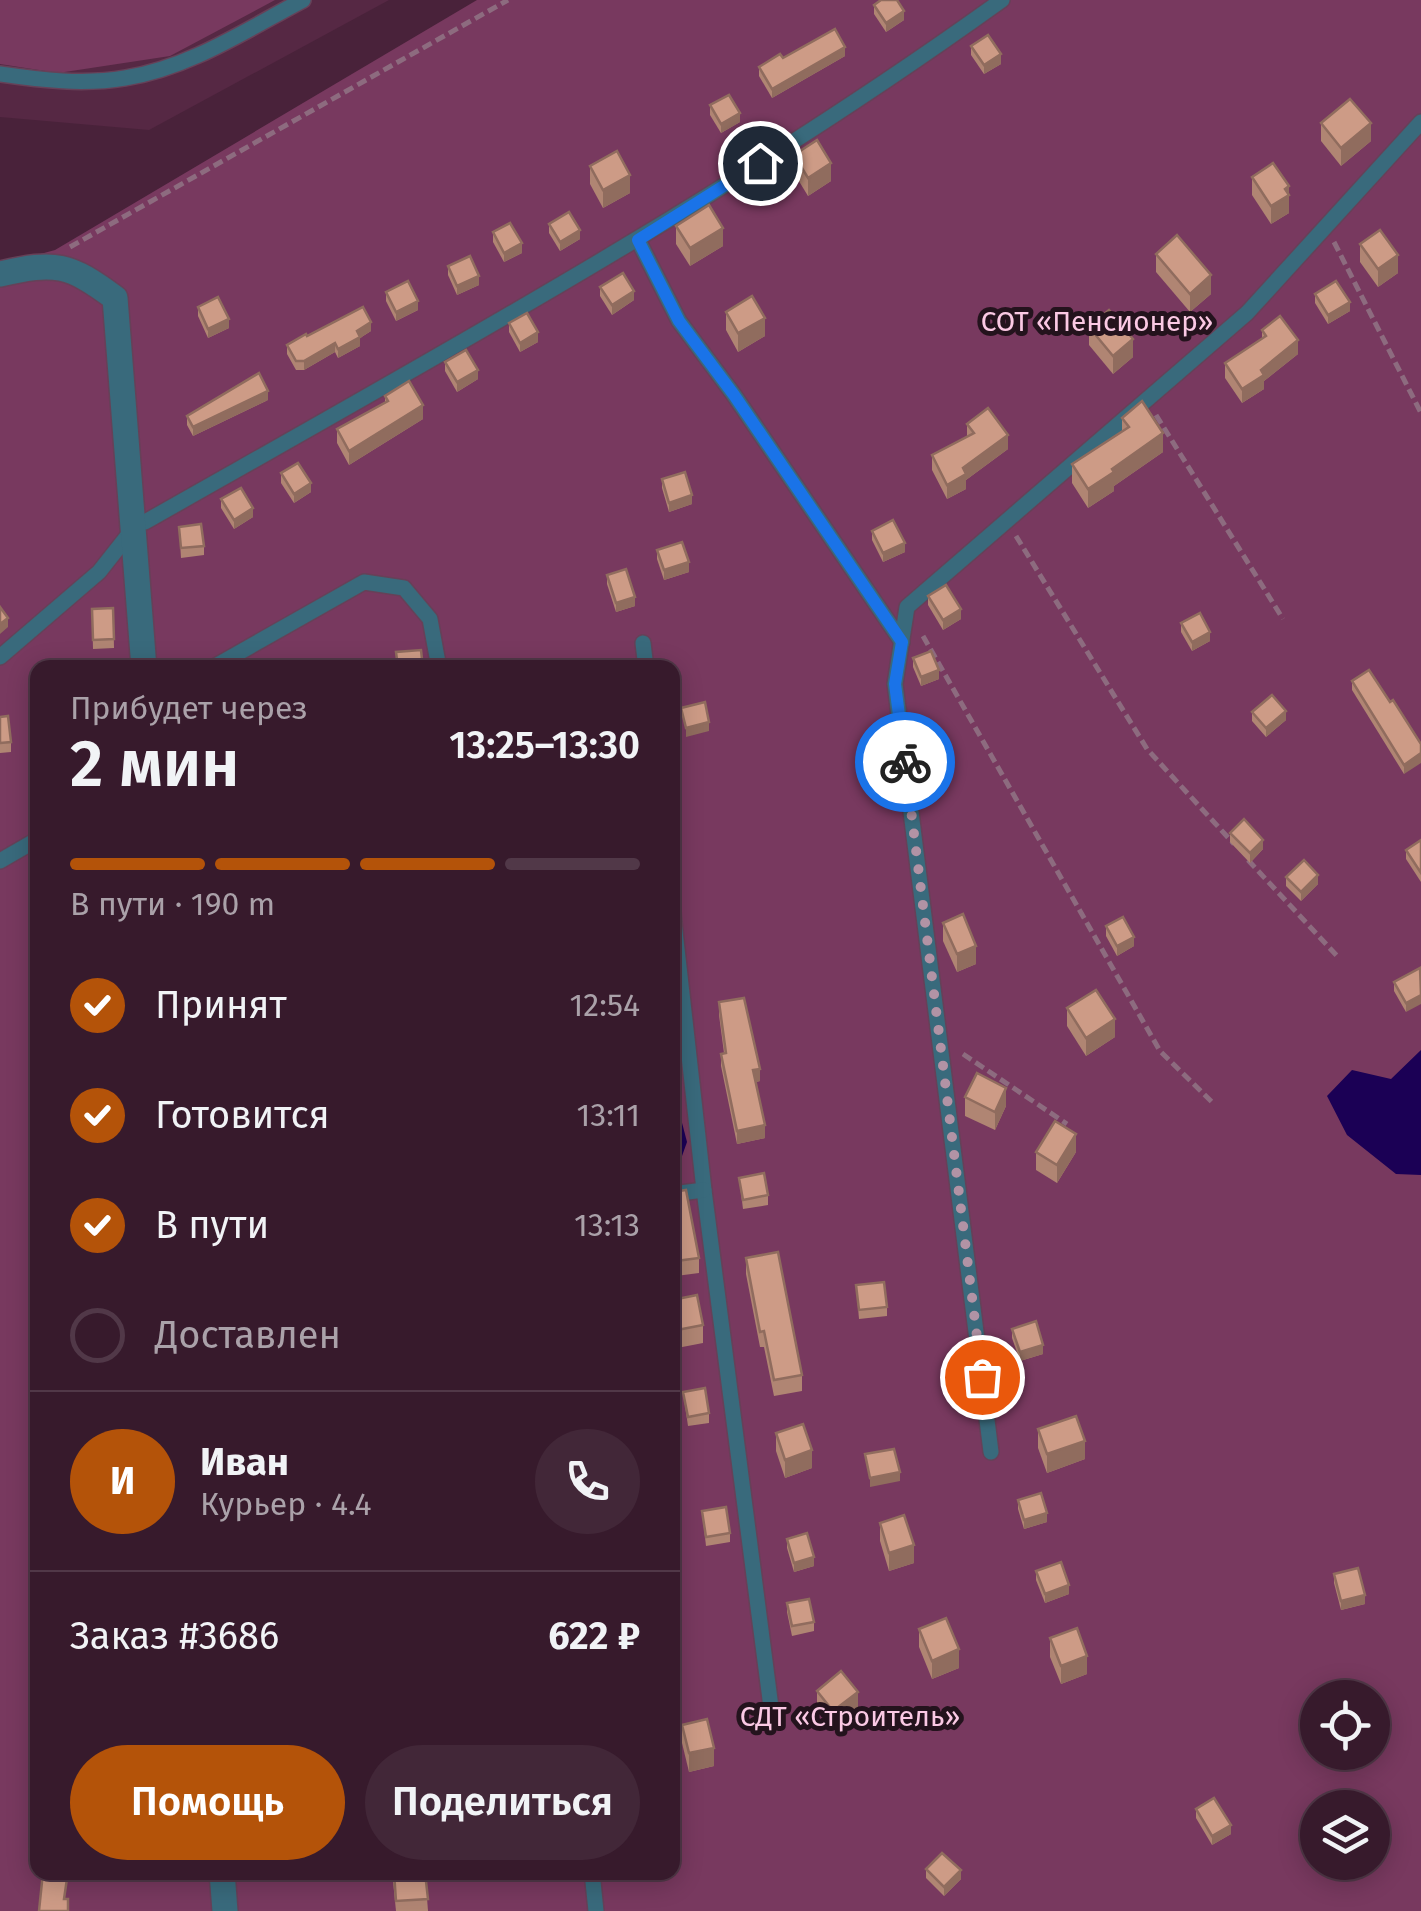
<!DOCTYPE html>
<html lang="ru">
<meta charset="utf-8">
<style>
:root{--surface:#371a2c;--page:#422738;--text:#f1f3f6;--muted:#aaa1a9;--line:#513848;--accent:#b45309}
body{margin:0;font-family:"Fira Sans",sans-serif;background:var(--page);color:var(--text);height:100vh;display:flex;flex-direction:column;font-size:38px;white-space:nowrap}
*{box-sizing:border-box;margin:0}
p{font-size:32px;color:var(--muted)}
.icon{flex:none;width:55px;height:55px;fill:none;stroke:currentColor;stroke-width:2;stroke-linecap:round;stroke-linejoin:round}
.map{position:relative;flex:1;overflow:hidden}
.sheet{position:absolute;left:30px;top:660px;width:650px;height:1220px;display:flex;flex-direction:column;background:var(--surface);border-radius:20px;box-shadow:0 5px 25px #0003,0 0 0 2px var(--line)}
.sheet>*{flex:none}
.buttons{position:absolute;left:1300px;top:1680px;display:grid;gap:20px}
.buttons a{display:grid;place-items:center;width:90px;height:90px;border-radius:50%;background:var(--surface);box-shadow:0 5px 25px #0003,0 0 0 2px var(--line);font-size:50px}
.pin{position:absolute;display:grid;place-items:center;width:85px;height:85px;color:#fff;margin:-42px;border:5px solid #fff;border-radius:50%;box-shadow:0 2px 10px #0007}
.courier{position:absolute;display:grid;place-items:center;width:100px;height:100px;margin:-50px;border:8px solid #1a73e8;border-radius:50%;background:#fff;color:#222;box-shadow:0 2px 12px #0007}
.summary em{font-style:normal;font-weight:600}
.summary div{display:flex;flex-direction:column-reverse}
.summary{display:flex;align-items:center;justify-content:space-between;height:170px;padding:0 40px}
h1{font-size:65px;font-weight:600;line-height:75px}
.bar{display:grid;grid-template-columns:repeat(4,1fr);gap:15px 10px;align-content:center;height:120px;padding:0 40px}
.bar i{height:12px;border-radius:8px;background:var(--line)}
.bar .current{background:var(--accent)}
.bar p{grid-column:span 4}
.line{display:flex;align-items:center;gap:25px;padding:0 40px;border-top:2px solid var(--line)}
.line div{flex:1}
.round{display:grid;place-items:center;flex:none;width:105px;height:105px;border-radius:52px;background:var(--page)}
ol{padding:0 40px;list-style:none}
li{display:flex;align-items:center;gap:30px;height:110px}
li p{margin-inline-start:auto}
li .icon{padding:10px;border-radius:50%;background:var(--accent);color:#fff;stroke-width:4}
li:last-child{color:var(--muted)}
li i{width:55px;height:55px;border:5px solid var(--line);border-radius:50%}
.cta{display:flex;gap:20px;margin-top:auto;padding:20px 40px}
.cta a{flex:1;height:115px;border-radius:60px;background:var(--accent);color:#fff;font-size:40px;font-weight:600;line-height:115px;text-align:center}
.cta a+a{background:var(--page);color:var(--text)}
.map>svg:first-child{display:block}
.built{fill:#562844}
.green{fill:#78395f;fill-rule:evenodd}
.water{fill:#1b0055}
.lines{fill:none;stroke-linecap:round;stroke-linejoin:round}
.service-casing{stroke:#664158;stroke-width:18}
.minor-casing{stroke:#664158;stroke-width:28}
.path{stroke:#8d6b7f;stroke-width:5;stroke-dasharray:10 5;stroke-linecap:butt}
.service{stroke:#396a7c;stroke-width:15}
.minor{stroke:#396a7c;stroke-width:25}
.wall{fill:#b08573}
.shaded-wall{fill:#906c5e}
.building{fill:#cd9b86;stroke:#906c5e;stroke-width:2.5}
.done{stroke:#b293a5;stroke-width:10;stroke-dasharray:0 18}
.route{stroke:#1a73e8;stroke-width:12}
.labels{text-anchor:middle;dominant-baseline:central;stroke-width:10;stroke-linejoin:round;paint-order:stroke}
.park-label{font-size:28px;fill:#fbc9e4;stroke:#24131d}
</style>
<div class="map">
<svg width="1421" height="1911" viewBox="0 0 1421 1911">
<rect width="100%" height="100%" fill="#49223a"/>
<!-- built -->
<polygon class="built" points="0,0 389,0 149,130 0,117"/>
<!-- green -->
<g class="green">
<polygon points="0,0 275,0 170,56 58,73 0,64"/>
<path d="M477,0H1421V1911H0V265L55,250ZM38,668H672V1872H38ZM1318,1698H1372V1752H1318ZM1318,1808H1372V1862H1318Z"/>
</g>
<!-- water -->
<g class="water">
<polygon points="1421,1050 1421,1175 1396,1174 1347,1135 1327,1096 1352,1070 1391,1079"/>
<polygon points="673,1088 687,1142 677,1170 673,1169"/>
</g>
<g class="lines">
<defs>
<g id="service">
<path d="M0,74C41,80 84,85 125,78C189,68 246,30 303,0"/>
<polyline points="638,240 679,321 734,395 902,642"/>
<path d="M145,522C436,357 730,196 1002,0"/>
<polyline points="643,643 646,668"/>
<polyline points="0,657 99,572 133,529"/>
<polyline points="212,668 364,582 404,588 430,619 439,668"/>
<polyline points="0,861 38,839"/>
<polyline points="672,904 704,1190 772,1715"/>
<polyline points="672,1194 704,1190"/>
<polyline points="991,1452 895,684 907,607 1247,313 1421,122"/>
<polyline points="592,1872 596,1911"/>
</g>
<g id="minor">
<path d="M0,274C56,261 69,264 115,298L144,668"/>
<polyline points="222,1872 225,1911"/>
</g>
</defs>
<!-- service casing -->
<use href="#service" class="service-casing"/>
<!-- minor casing -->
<use href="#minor" class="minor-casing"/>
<!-- path -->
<g class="path">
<polyline points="1334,242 1421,413"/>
<polyline points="70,247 508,0"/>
<polyline points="1156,415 1283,619"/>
<polyline points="1016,536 1147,749 1234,844"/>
<polyline points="923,636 1160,1051 1212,1102"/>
<polyline points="1248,860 1338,957"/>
<polyline points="963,1054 1067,1124"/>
</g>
<!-- service -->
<use href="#service" class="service"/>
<!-- minor -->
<use href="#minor" class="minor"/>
</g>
<!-- wall -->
<g class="wall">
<polygon points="874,5 904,20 886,32 874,14"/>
<polygon points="971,46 1001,64 984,74 971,55"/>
<polygon points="845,56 772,98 759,76 759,67 783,58"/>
<polygon points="710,105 740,122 721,133 710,115"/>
<polygon points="1321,123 1371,141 1341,166 1321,141"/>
<polygon points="794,155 831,181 808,196 794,173"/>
<polygon points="590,166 630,193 603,208 590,184"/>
<polygon points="1252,177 1289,186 1289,213 1271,224 1252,195"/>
<polygon points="549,224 580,239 560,251 549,233"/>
<polygon points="676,226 723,246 690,266 676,244"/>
<polygon points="493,232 522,253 504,262 493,242"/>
<polygon points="1360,244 1398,273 1378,287 1360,262"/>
<polygon points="1156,254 1211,294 1190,312 1156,272"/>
<polygon points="448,266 479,285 457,295 448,275"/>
<polygon points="600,287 634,300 612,315 600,296"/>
<polygon points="386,292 418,310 396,321 386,301"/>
<polygon points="1315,294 1350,311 1328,324 1315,303"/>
<polygon points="198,307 229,328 208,338 198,316"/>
<polygon points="726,312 765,336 738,352 726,330"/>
<polygon points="509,323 538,342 520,352 509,332"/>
<polygon points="1089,327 1133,357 1113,374 1089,345"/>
<polygon points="1262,330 1298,354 1264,381 1264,389 1242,403 1225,378 1225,363 1262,339"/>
<polygon points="371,331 360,338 360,346 338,358 335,352 304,370 296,370 287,354 287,345 307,336"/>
<polygon points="445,362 478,379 457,392 445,371"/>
<polygon points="385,396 423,419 349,465 337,443 337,429 385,402"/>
<polygon points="268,400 193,436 187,425 187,416"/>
<polygon points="1122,418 1163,452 1114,486 1114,491 1088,508 1072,483 1072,464 1122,432"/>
<polygon points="967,424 1008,449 966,480 966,489 947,499 932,470 932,455 967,437"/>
<polygon points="281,473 311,492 294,503 281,483"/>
<polygon points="662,479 692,504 669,512 662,488"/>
<polygon points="221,499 253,517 234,529 221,508"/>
<polygon points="179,527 204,546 204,555 181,558"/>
<polygon points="872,531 905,552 883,562 872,540"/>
<polygon points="657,550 689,572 664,580 657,559"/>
<polygon points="607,575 635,606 616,612 607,584"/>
<polygon points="928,596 961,619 943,630 928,605"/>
<polygon points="113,608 114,648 93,649 92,609"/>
<polygon points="1181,623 1210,641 1192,651 1181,632"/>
<polygon points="913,658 939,679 921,686 913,667"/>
<polygon points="1352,681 1390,702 1421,744 1404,774 1352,690"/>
<polygon points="1252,712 1286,720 1266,737 1252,721"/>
<polygon points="0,717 11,742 11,752 0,753"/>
<polygon points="1230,833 1263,849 1250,863 1230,842"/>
<polygon points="1421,840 1421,882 1406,859 1406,850"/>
<polygon points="1286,877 1318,884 1301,901 1286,886"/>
<polygon points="943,923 976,964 957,972 943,941"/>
<polygon points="1106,926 1134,946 1117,956 1106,936"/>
<polygon points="1420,968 1406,1012 1394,991 1394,982"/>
<polygon points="719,1002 760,1081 756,1082 765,1138 737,1144 721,1066 721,1054 724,1053 719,1015"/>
<polygon points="1067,1008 1115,1037 1086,1056 1067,1026"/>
<polygon points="965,1097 1006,1106 995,1130 965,1116"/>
<polygon points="1036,1152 1076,1152 1057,1183 1036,1170"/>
<polygon points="739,1178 768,1195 768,1205 743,1209"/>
<polygon points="672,1192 699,1258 699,1273 676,1276 672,1254"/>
<polygon points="746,1258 802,1375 802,1391 774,1396 764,1347 760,1347 746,1274"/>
<polygon points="856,1285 887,1307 887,1316 859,1319"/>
<polygon points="672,1300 703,1325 703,1343 672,1349"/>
<polygon points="1012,1329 1043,1354 1020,1361 1012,1338"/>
<polygon points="683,1392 709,1413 709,1423 688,1426"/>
<polygon points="1038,1429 1085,1459 1047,1473 1038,1448"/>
<polygon points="776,1433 812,1468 785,1478 776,1451"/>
<polygon points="1018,1500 1047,1522 1024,1529 1018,1509"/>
<polygon points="702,1511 730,1533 730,1542 706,1546"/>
<polygon points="880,1523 914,1563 889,1571 880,1541"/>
<polygon points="787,1539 814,1566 794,1572 787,1548"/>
<polygon points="1036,1571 1069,1594 1045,1603 1036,1580"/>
<polygon points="1334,1574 1365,1604 1341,1610 1334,1583"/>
<polygon points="787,1603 814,1622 814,1631 792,1636 787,1612"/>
<polygon points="919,1629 959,1668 932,1679 919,1647"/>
<polygon points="1050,1638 1087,1674 1061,1684 1050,1657"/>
<polygon points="817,1691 858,1710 833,1730 817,1709"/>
<polygon points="682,1725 714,1766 689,1772 682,1743"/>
<polygon points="1196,1809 1231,1834 1212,1845 1196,1818"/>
<polygon points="926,1869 961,1879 944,1896 926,1878"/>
<polygon points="392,1872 425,1872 428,1911 396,1911"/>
</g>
<!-- shaded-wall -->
<g class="shaded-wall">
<polygon points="904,11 904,20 886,32 886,23"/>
<polygon points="845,47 845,56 772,98 772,89"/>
<polygon points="1001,54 1001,64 984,74 984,65"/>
<polygon points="740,113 740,122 721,133 721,124"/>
<polygon points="1371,123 1371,141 1341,166 1341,148"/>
<polygon points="831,163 831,181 808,196 808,178"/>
<polygon points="630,175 630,193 603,208 603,190"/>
<polygon points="1289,186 1289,213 1271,224 1271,206"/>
<polygon points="723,228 723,246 690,266 690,248"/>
<polygon points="580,230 580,239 560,251 560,242"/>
<polygon points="522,243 522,253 504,262 504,253"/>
<polygon points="1398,255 1398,273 1378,287 1378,269"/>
<polygon points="1211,275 1211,294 1190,312 1190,294"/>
<polygon points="479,276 479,285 457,295 457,286"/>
<polygon points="634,291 634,300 612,315 612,305"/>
<polygon points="418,301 418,310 396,321 396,312"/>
<polygon points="1350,302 1350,311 1328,324 1328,315"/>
<polygon points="765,318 765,336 738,352 738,333"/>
<polygon points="229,319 229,328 208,338 208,329"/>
<polygon points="371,322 371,331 360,338 360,346 338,358 338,349 357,331"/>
<polygon points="538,332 538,342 520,352 520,343"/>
<polygon points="1133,339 1133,357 1113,374 1113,356"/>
<polygon points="1298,340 1298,354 1264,381 1264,389 1242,403 1242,389 1261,370"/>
<polygon points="335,343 335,352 304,370 304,361"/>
<polygon points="478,370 478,379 457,392 457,382"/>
<polygon points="268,391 268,400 193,436 193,427"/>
<polygon points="423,405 423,419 349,465 349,451"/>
<polygon points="1163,433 1163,452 1114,486 1114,491 1088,508 1088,489 1112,469"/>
<polygon points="1008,435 1008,449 966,480 966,489 947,499 947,485 963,468"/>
<polygon points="311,483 311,492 294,503 294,494"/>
<polygon points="692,495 692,504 669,512 669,503"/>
<polygon points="253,508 253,517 234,529 234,520"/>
<polygon points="905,543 905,552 883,562 883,553"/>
<polygon points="689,562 689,572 664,580 664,570"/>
<polygon points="635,597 635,606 616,612 616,603"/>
<polygon points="961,609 961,619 943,630 943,620"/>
<polygon points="8,618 8,627 0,634 0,624"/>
<polygon points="1210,632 1210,641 1192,651 1192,642"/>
<polygon points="939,670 939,679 921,686 921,677"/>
<polygon points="1286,711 1286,720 1266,737 1266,728"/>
<polygon points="709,722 709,731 686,737 686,728"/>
<polygon points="1421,753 1421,763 1404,774 1404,765"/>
<polygon points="1263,840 1263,849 1250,863 1250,853"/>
<polygon points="1318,875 1318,884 1301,901 1301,892"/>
<polygon points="1134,937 1134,946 1117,956 1117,946"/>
<polygon points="976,946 976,964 957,972 957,954"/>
<polygon points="1421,995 1421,1004 1406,1012 1406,1003"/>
<polygon points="1115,1019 1115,1037 1086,1056 1086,1038"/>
<polygon points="760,1069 760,1081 753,1083 753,1070"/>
<polygon points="1006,1088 1006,1106 995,1130 995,1112"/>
<polygon points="765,1125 765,1138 737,1144 737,1131"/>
<polygon points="1076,1134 1076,1152 1057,1183 1057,1165"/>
<polygon points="1043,1345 1043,1354 1020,1361 1020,1352"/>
<polygon points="1085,1441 1085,1459 1047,1473 1047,1454"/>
<polygon points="812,1450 812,1468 785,1478 785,1460"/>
<polygon points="900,1472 900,1481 870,1487 870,1478"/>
<polygon points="1047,1513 1047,1522 1024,1529 1024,1520"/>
<polygon points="914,1545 914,1563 889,1571 889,1553"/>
<polygon points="814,1557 814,1566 794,1572 794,1563"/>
<polygon points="1069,1585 1069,1594 1045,1603 1045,1594"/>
<polygon points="1365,1595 1365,1604 1341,1610 1341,1601"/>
<polygon points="959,1649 959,1668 932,1679 932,1661"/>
<polygon points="1087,1656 1087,1674 1061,1684 1061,1666"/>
<polygon points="858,1692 858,1710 833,1730 833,1711"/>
<polygon points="714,1748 714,1766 689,1772 689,1753"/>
<polygon points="1231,1825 1231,1834 1212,1845 1212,1836"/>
<polygon points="961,1870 961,1879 944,1896 944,1887"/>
</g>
<!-- building -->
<g class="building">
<polygon points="881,0 897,0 904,11 886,23 874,5"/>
<polygon points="835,29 845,47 772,89 759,67 780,54 783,58"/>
<polygon points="988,35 1001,54 984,65 971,46"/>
<polygon points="729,95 740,113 721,124 710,105"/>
<polygon points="1350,99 1371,123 1341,148 1321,123"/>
<polygon points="817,140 831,163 808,178 794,155"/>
<polygon points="617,151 630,175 603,190 590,166"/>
<polygon points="1273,163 1289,186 1285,189 1289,195 1271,206 1252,177"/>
<polygon points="709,205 723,228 690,248 676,226"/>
<polygon points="569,212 580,230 560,242 549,224"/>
<polygon points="510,223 522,243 504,253 493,232"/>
<polygon points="1380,230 1398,255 1378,269 1360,244"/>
<polygon points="1177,235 1211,275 1190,294 1156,254"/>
<polygon points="470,256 479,276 457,286 448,266"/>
<polygon points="623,273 634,291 612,305 600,287"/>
<polygon points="408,281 418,301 396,312 386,292"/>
<polygon points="1336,281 1350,302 1328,315 1315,294"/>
<polygon points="752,296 765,318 738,333 726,312"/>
<polygon points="218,297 229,319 208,329 198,307"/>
<polygon points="363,307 371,322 357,331 360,337 338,349 335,343 304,361 296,361 287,345 306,334 307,336"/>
<polygon points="1109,310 1133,339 1113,356 1089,327"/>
<polygon points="527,313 538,332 520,343 509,323"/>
<polygon points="1280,316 1298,340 1261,370 1264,375 1242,389 1225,363 1266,336 1262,330"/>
<polygon points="466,350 478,370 457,382 445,362"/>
<polygon points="259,373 268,391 193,427 187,416"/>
<polygon points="409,381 423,405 349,451 337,429 388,401 385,396"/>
<polygon points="1142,401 1163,433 1112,469 1114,472 1088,489 1072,464 1129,427 1122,418"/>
<polygon points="988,408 1008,435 963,468 966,474 947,485 932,455 974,433 967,424"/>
<polygon points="298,463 311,483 294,494 281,473"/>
<polygon points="685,472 692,495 669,503 662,479"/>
<polygon points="241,488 253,508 234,520 221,499"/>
<polygon points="893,520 905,543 883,553 872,531"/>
<polygon points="201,524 204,546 181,548 179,527"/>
<polygon points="682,542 689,562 664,570 657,550"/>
<polygon points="626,569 635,597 616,603 607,575"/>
<polygon points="946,585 961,609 943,620 928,596"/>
<polygon points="0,607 8,618 0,624"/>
<polygon points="113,608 114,639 93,640 92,609"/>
<polygon points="1200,613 1210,632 1192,642 1181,623"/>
<polygon points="421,650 423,668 398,668 396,652"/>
<polygon points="931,651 939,670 921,677 913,658"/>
<polygon points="1369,670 1390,702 1393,700 1421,744 1421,753 1404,765 1352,681"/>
<polygon points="1272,695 1286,711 1266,728 1252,712"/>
<polygon points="705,702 709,722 686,728 681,708"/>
<polygon points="8,716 11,742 0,743 0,717"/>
<polygon points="1244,819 1263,840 1250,853 1230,833"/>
<polygon points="1421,840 1421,873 1406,850"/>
<polygon points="1304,860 1318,875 1301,892 1286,877"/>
<polygon points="963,914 976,946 957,954 943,923"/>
<polygon points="1123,917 1134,937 1117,946 1106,926"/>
<polygon points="1420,968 1421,995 1406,1003 1394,982"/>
<polygon points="1096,990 1115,1019 1086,1038 1067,1008"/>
<polygon points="744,998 760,1069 753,1070 765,1125 737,1131 721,1054 726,1053 719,1002"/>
<polygon points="977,1073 1006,1088 995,1112 965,1097"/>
<polygon points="1055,1121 1076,1134 1057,1165 1036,1152"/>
<polygon points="764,1173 768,1195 743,1200 739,1178"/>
<polygon points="686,1190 699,1258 676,1261 672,1240 672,1192"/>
<polygon points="778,1252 802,1375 774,1380 764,1331 760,1332 746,1258"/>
<polygon points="884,1282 887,1307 859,1310 856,1285"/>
<polygon points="697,1295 703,1325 672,1331 672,1300"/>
<polygon points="1036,1321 1043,1345 1020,1352 1012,1329"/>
<polygon points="705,1388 709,1413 688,1417 683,1392"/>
<polygon points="1076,1416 1085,1441 1047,1454 1038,1429"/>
<polygon points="803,1424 812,1450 785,1460 776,1433"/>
<polygon points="894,1449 900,1472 870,1478 865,1454"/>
<polygon points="1041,1493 1047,1513 1024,1520 1018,1500"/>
<polygon points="726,1507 730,1533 706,1537 702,1511"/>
<polygon points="904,1515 914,1545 889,1553 880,1523"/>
<polygon points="807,1533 814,1557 794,1563 787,1539"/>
<polygon points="1061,1562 1069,1585 1045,1594 1036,1571"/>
<polygon points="1358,1568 1365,1595 1341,1601 1334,1574"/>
<polygon points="809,1599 814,1622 792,1626 787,1603"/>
<polygon points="946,1618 959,1649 932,1661 919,1629"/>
<polygon points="1077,1628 1087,1656 1061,1666 1050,1638"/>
<polygon points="841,1671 858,1692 833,1711 817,1691"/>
<polygon points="707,1719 714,1748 689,1753 682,1725"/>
<polygon points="1214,1798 1231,1825 1212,1836 1196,1809"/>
<polygon points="942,1853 961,1870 944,1887 926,1869"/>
<polygon points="43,1872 68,1872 64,1899 68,1899 68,1911 39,1911"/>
<polygon points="394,1872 425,1872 428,1899 396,1901"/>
</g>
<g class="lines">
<!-- done -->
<polyline class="done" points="905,762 982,1377"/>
<!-- route -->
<polyline class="route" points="760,163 638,240 679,321 734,395 902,642 895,684 905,762"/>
</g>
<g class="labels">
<!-- park labels -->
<g class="park-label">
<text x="1097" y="321">СОТ «Пенсионер»</text>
<text x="850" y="1716">СДТ «Строитель»</text>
</g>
</g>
</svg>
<div class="buttons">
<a><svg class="icon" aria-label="locate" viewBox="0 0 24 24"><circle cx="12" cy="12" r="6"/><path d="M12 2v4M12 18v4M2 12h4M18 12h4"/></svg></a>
<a><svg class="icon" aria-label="layers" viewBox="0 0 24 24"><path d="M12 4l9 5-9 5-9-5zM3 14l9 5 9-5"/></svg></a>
</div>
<div class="pin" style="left:982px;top:1377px;background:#ea580c"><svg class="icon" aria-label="bag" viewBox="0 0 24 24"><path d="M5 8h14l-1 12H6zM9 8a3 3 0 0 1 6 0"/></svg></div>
<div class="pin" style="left:760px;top:163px;background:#1f2937"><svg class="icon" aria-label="home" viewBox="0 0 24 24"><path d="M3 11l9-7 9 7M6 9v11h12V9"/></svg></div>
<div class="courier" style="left:905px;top:762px"><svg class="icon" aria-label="bike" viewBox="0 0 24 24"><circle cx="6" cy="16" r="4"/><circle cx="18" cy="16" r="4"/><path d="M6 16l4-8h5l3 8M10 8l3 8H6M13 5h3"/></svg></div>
<section class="sheet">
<div class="summary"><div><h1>2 мин</h1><p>Прибудет через</p></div><em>13:25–13:30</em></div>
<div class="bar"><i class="current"></i><i class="current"></i><i class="current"></i><i></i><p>В пути · 190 m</p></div>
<ol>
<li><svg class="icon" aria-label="check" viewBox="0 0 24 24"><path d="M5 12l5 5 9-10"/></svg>Принят<p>12:54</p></li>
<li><svg class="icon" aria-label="check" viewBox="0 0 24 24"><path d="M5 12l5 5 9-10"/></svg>Готовится<p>13:11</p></li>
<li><svg class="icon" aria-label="check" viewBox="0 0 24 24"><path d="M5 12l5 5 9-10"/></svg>В пути<p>13:13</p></li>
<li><i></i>Доставлен</li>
</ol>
<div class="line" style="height:180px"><b class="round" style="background:var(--accent);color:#fff">И</b><div><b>Иван</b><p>Курьер · 4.4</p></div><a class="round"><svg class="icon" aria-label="phone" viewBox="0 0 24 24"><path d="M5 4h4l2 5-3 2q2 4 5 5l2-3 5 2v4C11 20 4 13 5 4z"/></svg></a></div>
<div class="line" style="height:130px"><div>Заказ #3686</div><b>622 ₽</b></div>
<div class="cta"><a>Помощь</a><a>Поделиться</a></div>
</section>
</div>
